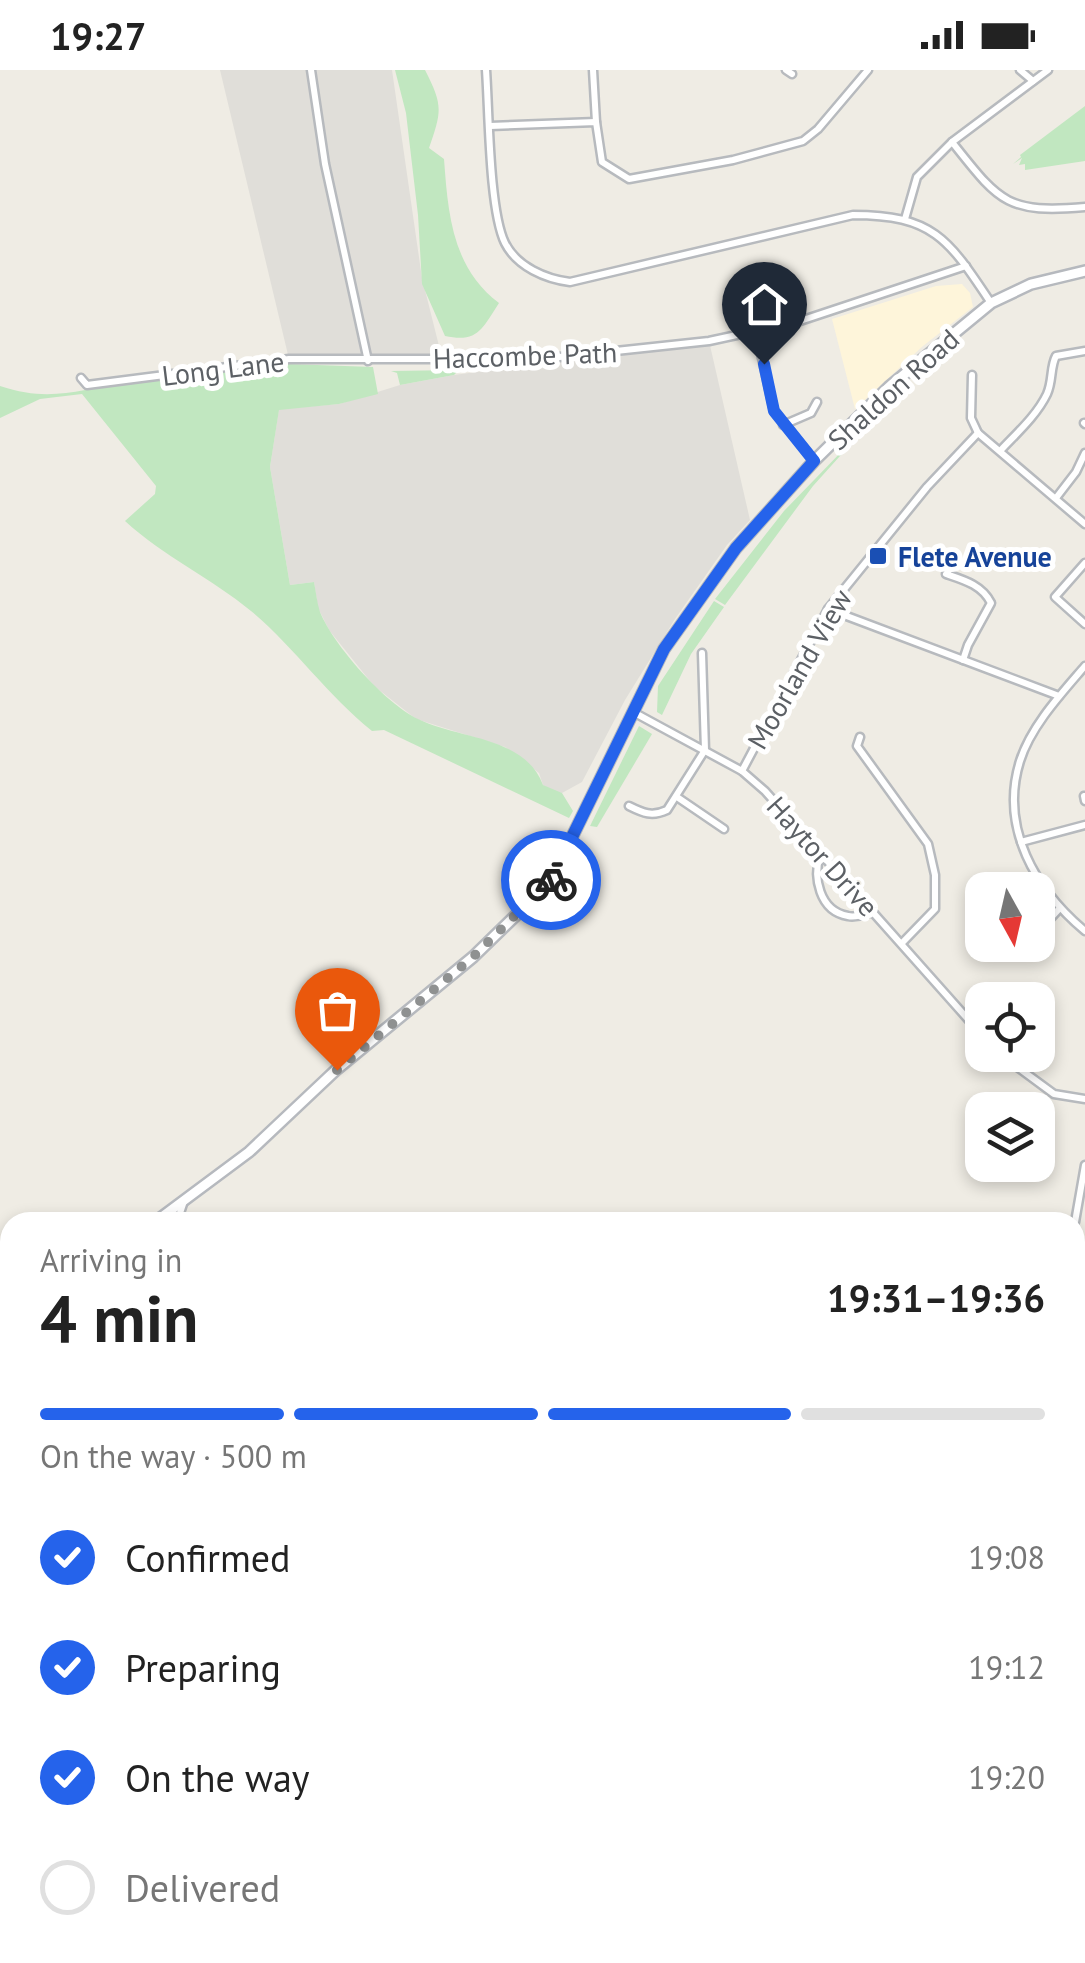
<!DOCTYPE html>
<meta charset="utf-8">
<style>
:root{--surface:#fff;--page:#f2f2f2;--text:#222;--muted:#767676;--line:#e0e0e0;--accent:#2563eb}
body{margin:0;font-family:"PT Sans",sans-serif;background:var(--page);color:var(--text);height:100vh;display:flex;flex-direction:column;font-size:38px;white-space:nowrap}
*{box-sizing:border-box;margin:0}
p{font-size:32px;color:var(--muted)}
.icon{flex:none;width:55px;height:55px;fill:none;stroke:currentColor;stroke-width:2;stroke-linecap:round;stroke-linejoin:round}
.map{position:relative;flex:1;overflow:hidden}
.panel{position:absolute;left:0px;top:1142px;width:1085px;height:752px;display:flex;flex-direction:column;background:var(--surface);border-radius:30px 30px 0 0;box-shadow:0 5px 15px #0003}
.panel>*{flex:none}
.needle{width:65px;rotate:172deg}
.tools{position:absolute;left:965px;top:802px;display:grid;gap:20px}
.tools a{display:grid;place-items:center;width:90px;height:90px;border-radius:20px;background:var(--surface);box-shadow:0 5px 15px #0003;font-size:50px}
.pin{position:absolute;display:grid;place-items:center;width:85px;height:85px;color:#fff;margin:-102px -42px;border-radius:50% 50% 50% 0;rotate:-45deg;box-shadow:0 0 10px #0007}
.pin .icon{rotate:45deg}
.courier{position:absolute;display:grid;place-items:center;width:100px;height:100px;margin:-50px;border:8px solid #2563eb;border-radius:50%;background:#fff;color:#222;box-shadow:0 2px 12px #0007}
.head em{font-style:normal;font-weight:600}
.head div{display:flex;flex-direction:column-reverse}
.head{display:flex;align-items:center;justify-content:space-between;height:170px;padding:0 40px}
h1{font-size:65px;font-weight:600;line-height:75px}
.bar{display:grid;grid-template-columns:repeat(4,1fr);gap:15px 10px;align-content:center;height:120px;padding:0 40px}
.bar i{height:12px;border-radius:8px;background:var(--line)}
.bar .current{background:var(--accent)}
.bar p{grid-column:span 4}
ol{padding:0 40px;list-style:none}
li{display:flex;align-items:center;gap:30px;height:110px}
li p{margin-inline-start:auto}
li .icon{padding:10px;border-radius:50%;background:var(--accent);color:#fff;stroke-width:4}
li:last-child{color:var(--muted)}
li i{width:55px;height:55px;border:5px solid var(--line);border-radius:50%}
.status{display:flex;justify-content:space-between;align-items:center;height:70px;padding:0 50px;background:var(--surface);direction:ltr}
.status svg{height:28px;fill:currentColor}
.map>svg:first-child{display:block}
.commercial{fill:#fef5da}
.industrial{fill:#e0ded9}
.green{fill:#c1e7c0}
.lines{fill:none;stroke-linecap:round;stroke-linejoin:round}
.street-casing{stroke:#b7babe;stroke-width:11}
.secondary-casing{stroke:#b6b9be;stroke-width:14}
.street{stroke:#fff;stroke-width:6}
.secondary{stroke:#fff;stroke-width:9}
.done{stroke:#8f9191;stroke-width:10;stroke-dasharray:0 18}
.route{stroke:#2563eb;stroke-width:12}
.transit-dot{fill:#1a4fb4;stroke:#fff;stroke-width:4}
.labels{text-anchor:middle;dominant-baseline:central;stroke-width:10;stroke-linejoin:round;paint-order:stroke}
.street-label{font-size:28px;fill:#5c6065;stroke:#fff}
.transit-label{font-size:28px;font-weight:bold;fill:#164399;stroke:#fff;text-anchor:start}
</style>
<div class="status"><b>19:27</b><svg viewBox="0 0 49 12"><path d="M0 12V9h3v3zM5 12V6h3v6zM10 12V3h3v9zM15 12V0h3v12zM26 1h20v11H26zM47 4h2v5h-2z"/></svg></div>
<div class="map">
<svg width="1085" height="1893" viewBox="0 0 1085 1893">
<rect width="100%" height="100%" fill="#efece4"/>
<!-- commercial -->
<polygon class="commercial" points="962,214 970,223 973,237 923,276 855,339 832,249 936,216"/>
<!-- industrial -->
<g class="industrial">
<polygon points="220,0 392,0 422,208 442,288 289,289"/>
<polygon points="709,271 750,450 727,475 675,549 625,630 582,712 562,723 551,721 543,715 539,703 505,677 416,649 374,616 329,560 318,538 314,512 290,515 270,397 279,339 339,334 400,315 454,305"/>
</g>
<!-- green -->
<g class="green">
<path d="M395,0H425C443,35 442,41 429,78L444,89C448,143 452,198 499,233C482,259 478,273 445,266L422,214L418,145L406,43Z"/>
<polygon points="1085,36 1085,91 1025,100 1025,94 1019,95 1022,88 1013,94 1021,87 1020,85"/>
<path d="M289,294L373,297L378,324L339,334L279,340L270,397L290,515L314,512C316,522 317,533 320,542C334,576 385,633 418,649C458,669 525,666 543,715L562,723L573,741L569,748L384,660L372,661C327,625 294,577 251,541C211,508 163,486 125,451L155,424L156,416L82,324L40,329L0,348V316C51,333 78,319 128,313C182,307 236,300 289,294Z"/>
<polygon points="391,301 458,300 458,301 454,305 400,315 397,303"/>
<polygon points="876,346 813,416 725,535 715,529 784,441"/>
<polygon points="714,531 724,537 691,584 662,645 657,642 658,616"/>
<polygon points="639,656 652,664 597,757 590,756"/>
<polygon points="1085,1524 1085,1893 1051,1893 1049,1891 1053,1885 1075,1885 1075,1537"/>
</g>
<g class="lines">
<defs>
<g id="street">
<polyline points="311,0 325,94 368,291"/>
<path d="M486,0C489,41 489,140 505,173C517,197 546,209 570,212L853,145C934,145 949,170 991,233"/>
<polyline points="593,0 596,52"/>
<polyline points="786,0 792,4"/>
<polyline points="1020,0 1033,11"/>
<polyline points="490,56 596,52 602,92 629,109 733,90 803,71 818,59 868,0"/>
<path d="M952,72C999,131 1006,144 1085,137"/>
<polyline points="905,149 917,107 952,72 1048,0"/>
<polyline points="759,275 774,341 814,391"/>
<polyline points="972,305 971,348 978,363 1085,454"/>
<polyline points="81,308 87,315 289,289 541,289 709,271 797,252 966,196"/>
<polyline points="1084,353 1085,354"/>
<polyline points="783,355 811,343 817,332"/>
<path d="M1001,380C1017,363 1037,345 1047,324C1053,311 1050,297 1056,286L1085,281"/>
<polyline points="1056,428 1076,402 1085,383"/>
<polyline points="1085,493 1055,527 1085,554"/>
<path d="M954,494L946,504C964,510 982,515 991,533L968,575L963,590"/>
<polyline points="828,539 1059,626"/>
<path d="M1085,596C1061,624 1031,656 1020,691C999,758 1036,820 1085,861"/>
<polyline points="635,643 742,701 765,721 982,965"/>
<polyline points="860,667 857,676 928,774 935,805 935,839 903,872"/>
<polyline points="742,701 828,539 927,417 978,363"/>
<polyline points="1084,726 1085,731"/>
<polyline points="677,727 724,759"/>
<path d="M629,736C643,743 652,747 667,740L705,680L702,583"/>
<polyline points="1021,772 1085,755"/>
<path d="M820,785C813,807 819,841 848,846C856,848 866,844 873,842"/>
<polyline points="1038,862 1059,839"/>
<polyline points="1019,881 1025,875"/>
<polyline points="1001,985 1054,1024 1085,1029"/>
<polyline points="177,1152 184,1131"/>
<polyline points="1075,1152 1085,1095"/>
<polyline points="1075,1304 1081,1447 1075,1451"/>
<polyline points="0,1661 10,1658"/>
</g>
<g id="secondary">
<polyline points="155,1152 249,1082 337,999 473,887 550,812 664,579 736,478 814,391 889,317 991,233 1031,214 1085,201"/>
<polyline points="0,1218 10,1215"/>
</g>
</defs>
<!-- street casing -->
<use href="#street" class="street-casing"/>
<!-- secondary casing -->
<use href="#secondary" class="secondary-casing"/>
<!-- street -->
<use href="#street" class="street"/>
<!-- secondary -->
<use href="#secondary" class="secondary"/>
</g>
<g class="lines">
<!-- done -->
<polyline class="done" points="337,1000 473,887 551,810"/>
<!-- route -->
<polyline class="route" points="551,810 664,579 736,478 814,391 774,341 764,294"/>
</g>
<!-- markers -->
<rect class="transit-dot" x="868" y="476" width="20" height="20" rx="5"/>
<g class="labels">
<!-- street labels -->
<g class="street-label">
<text transform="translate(525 285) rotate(-2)">Haccombe Path</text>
<text transform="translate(223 298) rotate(-7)">Long Lane</text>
<text transform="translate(893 319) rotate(-42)">Shaldon Road</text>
<text transform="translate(799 599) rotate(-60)">Moorland View</text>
<text transform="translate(823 786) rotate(48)">Haytor Drive</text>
</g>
<!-- transit labels -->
<g class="transit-label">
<text x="898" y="486">Flete Avenue</text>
</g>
</g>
</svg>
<div class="tools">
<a><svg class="needle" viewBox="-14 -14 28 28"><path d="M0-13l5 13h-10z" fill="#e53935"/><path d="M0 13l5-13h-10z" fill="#767676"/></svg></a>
<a><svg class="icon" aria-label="locate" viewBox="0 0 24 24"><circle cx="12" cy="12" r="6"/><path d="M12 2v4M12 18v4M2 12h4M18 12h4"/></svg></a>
<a><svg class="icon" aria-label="layers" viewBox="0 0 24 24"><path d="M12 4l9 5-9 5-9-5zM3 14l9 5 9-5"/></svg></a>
</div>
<div class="pin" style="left:337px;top:1000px;background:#ea580c"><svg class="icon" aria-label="bag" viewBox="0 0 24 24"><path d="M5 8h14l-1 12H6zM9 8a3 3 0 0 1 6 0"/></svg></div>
<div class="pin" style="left:764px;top:294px;background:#1f2937"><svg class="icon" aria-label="home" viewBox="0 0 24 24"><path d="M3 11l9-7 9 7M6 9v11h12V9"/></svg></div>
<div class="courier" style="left:551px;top:810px"><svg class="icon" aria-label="bike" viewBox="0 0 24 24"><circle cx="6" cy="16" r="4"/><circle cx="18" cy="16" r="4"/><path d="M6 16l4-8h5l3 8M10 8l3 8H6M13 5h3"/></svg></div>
<section class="panel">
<div class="head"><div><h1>4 min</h1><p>Arriving in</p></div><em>19:31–19:36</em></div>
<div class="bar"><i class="current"></i><i class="current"></i><i class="current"></i><i></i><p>On the way · 500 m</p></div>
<ol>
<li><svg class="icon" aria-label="check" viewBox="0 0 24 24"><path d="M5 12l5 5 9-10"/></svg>Confirmed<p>19:08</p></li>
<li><svg class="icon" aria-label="check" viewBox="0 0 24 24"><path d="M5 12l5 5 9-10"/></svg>Preparing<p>19:12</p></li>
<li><svg class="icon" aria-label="check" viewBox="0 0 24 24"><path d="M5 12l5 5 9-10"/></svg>On the way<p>19:20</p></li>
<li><i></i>Delivered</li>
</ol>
</section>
</div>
